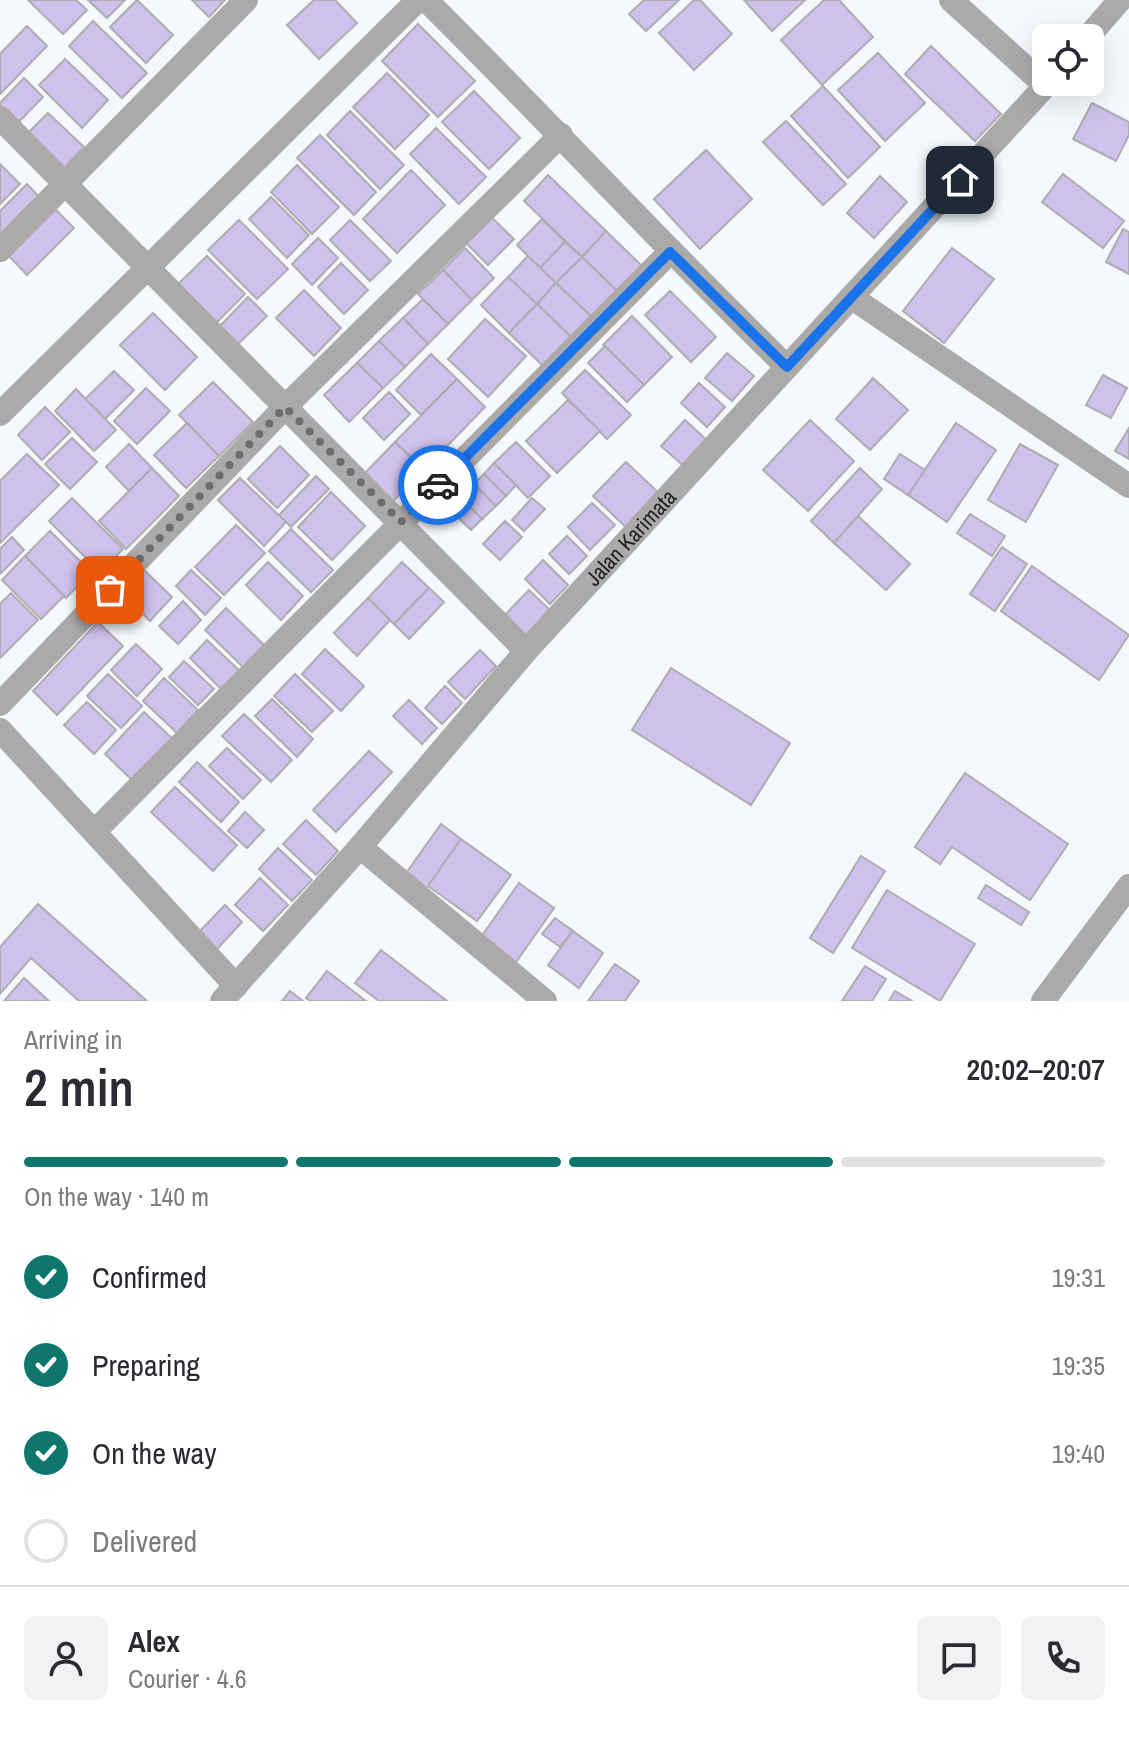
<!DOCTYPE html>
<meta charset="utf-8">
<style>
:root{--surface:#fff;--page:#f2f2f3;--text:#2b2b33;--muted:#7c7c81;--line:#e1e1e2;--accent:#0f766e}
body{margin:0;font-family:"Archivo Narrow",sans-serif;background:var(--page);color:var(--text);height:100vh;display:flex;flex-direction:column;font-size:30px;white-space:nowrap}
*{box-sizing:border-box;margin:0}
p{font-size:26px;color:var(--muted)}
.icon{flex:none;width:44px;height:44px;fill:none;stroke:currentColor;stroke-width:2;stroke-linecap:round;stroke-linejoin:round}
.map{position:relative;height:1001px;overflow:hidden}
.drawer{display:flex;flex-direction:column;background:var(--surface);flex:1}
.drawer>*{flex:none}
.buttons{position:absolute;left:1032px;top:24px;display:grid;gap:16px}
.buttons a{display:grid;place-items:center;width:72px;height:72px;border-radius:12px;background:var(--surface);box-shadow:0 8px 32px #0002;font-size:40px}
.pin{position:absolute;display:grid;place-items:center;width:68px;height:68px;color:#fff;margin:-34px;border-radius:16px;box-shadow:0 4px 12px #0006}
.courier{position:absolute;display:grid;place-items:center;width:80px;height:80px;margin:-40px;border:6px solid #1a73e8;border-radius:50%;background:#fff;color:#222;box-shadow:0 2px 10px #0007}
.headline em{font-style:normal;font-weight:600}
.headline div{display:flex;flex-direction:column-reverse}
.headline{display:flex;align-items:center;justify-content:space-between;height:136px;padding:0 24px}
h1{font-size:52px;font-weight:600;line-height:60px}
.bar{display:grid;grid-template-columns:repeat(4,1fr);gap:12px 8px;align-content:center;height:96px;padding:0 24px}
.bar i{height:10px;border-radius:6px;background:var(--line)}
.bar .current{background:var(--accent)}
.bar p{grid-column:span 4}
.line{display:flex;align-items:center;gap:20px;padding:0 24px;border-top:2px solid var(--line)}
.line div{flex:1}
.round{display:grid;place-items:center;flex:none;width:84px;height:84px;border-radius:12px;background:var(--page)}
ol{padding:0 24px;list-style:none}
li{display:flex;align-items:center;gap:24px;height:88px}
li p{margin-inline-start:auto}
li .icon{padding:8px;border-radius:50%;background:var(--accent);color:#fff;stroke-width:4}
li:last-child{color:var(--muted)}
li i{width:44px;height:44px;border:4px solid var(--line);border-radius:50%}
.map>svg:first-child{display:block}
.building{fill:#cec1ec;stroke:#aeadb1;stroke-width:2}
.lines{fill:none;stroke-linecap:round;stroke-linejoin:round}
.street{stroke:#acaaa9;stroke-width:24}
.done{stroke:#6b6d6f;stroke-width:8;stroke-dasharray:0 14.4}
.route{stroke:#1a73e8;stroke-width:10}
.labels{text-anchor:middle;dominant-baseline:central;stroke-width:6;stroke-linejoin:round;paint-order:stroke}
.street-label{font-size:22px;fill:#212223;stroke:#f5f8fc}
</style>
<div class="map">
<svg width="1129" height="1001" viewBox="0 0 1129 1001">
<rect width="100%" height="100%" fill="#f5f8fc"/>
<!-- building -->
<g class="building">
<polygon points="28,0 76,0 87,10 63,34"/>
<polygon points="88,0 125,0 107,18"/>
<polygon points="137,0 173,35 146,63 110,27"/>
<polygon points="192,0 225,0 209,17"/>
<polygon points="314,0 335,0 357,23 319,59 287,25"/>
<polygon points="644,0 679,0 646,31 629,14"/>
<polygon points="694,0 700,0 732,34 694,70 659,33"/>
<polygon points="744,0 805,0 772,31"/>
<polygon points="824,0 839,0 873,37 822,85 781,40"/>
<polygon points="93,21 147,73 122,98 69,46"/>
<polygon points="418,24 475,81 438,117 382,61"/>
<polygon points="27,26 47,46 0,94 0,54"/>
<polygon points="931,46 1001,114 975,141 905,74"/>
<polygon points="878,53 925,103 885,141 838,90"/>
<polygon points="65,59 108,100 82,128 39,85"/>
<polygon points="387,73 429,115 395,149 353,107"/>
<polygon points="24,78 43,97 14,127 0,113 0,103"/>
<polygon points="823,86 880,147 848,178 791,116"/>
<polygon points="474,91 520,138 489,169 442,122"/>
<polygon points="1092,103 1129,122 1129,135 1116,161 1073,139"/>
<polygon points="350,111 404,165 380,189 327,135"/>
<polygon points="48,113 84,147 60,172 24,137"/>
<polygon points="786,121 846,184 823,205 763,142"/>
<polygon points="436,128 486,177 459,204 410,154"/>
<polygon points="320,135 376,192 354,215 297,158"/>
<polygon points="706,150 752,199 700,249 654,199"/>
<polygon points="0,164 20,184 0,204"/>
<polygon points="297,165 339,207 312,234 271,192"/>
<polygon points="411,170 445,205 397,253 363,219"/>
<polygon points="1063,174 1124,221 1103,248 1042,202"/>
<polygon points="548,175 606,231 582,257 524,201"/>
<polygon points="880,176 907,202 874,238 847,213"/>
<polygon points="27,184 42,200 0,236 0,211"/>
<polygon points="271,197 309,235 287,258 249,219"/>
<polygon points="52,206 74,228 27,275 5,252"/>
<polygon points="489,215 514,239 488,265 464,241"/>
<polygon points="542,219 565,242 540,268 517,245"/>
<polygon points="239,220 288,269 257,299 208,250"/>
<polygon points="350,220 391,261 370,281 330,240"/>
<polygon points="1123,229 1129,232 1129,274 1106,262"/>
<polygon points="606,231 642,266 617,291 582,257"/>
<polygon points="318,238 338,258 312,285 292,264"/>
<polygon points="565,242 582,257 556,283 540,268"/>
<polygon points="465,248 494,278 472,300 443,270"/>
<polygon points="952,248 994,279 944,343 903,311"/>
<polygon points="207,256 245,294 212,327 174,288"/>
<polygon points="528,256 556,283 537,304 508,277"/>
<polygon points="582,257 617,291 592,317 556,283"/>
<polygon points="341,263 368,290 344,314 318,287"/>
<polygon points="443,270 472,300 448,324 418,294"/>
<polygon points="508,277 537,304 509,333 481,305"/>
<polygon points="556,283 592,317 572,338 537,304"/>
<polygon points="304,290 341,328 314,356 276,318"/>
<polygon points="670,291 716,337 691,362 645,315"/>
<polygon points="248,297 267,316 234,348 216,330"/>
<polygon points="423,299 448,324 428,344 403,318"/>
<polygon points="537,304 572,338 544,367 509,333"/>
<polygon points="153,313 197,357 165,390 120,345"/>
<polygon points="632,316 672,357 644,385 603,345"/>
<polygon points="403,318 428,344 405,367 379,341"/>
<polygon points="485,319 526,356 488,397 448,359"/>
<polygon points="379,341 405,367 383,388 357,363"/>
<polygon points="605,346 644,385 627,402 588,363"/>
<polygon points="727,353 754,376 732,401 705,378"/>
<polygon points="431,354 457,379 421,415 396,390"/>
<polygon points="357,363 383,388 349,422 324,395"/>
<polygon points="585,370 631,415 607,439 562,393"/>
<polygon points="114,371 134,390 105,419 85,399"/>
<polygon points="1103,375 1127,388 1111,418 1086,405"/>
<polygon points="873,378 908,410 870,450 836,419"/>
<polygon points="457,379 485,407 424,470 395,442"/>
<polygon points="213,382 253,422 219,456 179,415"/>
<polygon points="699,383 725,407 707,427 681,403"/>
<polygon points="146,388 170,411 137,444 114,421"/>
<polygon points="76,389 116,430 94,451 55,411"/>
<polygon points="389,392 410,414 384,440 363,418"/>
<polygon points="568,400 600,431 557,473 526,441"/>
<polygon points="45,407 70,432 42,460 18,435"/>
<polygon points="685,420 710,443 687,469 661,446"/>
<polygon points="810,420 854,461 808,511 763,470"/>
<polygon points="187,423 219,456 186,488 154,455"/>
<polygon points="956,423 996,450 947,522 908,495"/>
<polygon points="1129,428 1129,459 1115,451"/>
<polygon points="72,438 97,462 70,489 45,464"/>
<polygon points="395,442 424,470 390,504 362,476"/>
<polygon points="516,442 550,476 528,498 494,463"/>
<polygon points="129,444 152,468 129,491 106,467"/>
<polygon points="1020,444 1058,465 1026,522 988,500"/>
<polygon points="280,446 309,475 277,508 248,479"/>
<polygon points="27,454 59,485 0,543 0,481"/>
<polygon points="900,454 925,470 908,495 884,479"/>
<polygon points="626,462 663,497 630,531 593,496"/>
<polygon points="494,463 516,485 506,496 484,474"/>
<polygon points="152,468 179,496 126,549 99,521"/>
<polygon points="860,468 882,489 834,543 811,521"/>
<polygon points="484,474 506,496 496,506 474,484"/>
<polygon points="316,476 329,489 291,527 279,515"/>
<polygon points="240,478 286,522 264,546 218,500"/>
<polygon points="474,484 496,506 482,519 460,497"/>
<polygon points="331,492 365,526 332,560 298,527"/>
<polygon points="460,497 482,519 471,530 449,509"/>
<polygon points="72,498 123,549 100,572 49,521"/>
<polygon points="532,498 545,509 524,531 512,520"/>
<polygon points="592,503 615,525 590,550 568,527"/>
<polygon points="970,514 1005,536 992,556 957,533"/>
<polygon points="858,516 910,564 886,590 834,543"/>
<polygon points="505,521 522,537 500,560 483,544"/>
<polygon points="236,525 265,553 224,595 195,567"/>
<polygon points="291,529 333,570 311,592 269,551"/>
<polygon points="50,531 91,572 66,598 25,556"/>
<polygon points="567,536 587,556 569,574 549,554"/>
<polygon points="12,537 24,550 0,574 0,549"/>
<polygon points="1002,547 1027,564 995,611 970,594"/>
<polygon points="25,556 64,596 41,619 2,580"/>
<polygon points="543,560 568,585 550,604 525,579"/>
<polygon points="268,562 303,596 281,620 246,585"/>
<polygon points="402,562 429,588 394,624 368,598"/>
<polygon points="1032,566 1129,635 1099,680 1001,611"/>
<polygon points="144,570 172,597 150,621 122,594"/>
<polygon points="191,570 221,598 205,615 176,586"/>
<polygon points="429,588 444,602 409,639 394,624"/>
<polygon points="529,590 552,612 524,640 502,618"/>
<polygon points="11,593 38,620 0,658 0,604"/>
<polygon points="368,598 390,620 357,656 334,633"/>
<polygon points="183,601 201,620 178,644 159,626"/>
<polygon points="226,608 264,645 243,667 205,630"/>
<polygon points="98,622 123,646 57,715 33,691"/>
<polygon points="207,640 242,673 224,692 190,658"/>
<polygon points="136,644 162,669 137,696 111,670"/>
<polygon points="325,649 364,686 341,711 302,674"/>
<polygon points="480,650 496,666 465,699 448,682"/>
<polygon points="184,661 214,689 198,705 169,677"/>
<polygon points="671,668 790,743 751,805 632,730"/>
<polygon points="108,674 142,706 121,728 87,696"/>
<polygon points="295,674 333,711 312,732 274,696"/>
<polygon points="164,678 198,710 177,733 143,701"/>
<polygon points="445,686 462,703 442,724 425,708"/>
<polygon points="272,699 313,739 297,757 255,716"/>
<polygon points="409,700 437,728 422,744 393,716"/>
<polygon points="87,702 116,730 94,754 64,725"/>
<polygon points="144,712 174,740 134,782 105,754"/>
<polygon points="244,714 292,760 271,782 222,736"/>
<polygon points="227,748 261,780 243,799 209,766"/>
<polygon points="369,751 392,772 336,832 313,810"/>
<polygon points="197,762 239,802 221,822 179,782"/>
<polygon points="965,773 1068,844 1030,900 952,847 940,864 915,847"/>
<polygon points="175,787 237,845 213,871 151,812"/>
<polygon points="245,812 264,830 247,848 228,831"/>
<polygon points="306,820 338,851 316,875 283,844"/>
<polygon points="441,824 461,839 425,891 404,876"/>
<polygon points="461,839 511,875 477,921 428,886"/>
<polygon points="278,848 312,880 292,901 259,869"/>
<polygon points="861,856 885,871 833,953 810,938"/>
<polygon points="260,878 288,905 263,931 235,905"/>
<polygon points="519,883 554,908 514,965 479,940"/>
<polygon points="986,885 1029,912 1021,925 978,898"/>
<polygon points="887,890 975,944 940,1001 852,948"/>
<polygon points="38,904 147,1001 79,1001 31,958 0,994 0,947"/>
<polygon points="225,905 242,922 217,949 199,932"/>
<polygon points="555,918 573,931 560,947 542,934"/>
<polygon points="573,931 603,953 579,988 548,965"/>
<polygon points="381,950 447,1001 379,1001 355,983"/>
<polygon points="615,964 639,981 625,1001 588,1001"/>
<polygon points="865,966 886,979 872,1001 842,1001"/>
<polygon points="327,971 366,1001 310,1001 306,998"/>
<polygon points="24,978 49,1001 4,1001"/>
<polygon points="290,991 303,1001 282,1001"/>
<polygon points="895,991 912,1001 889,1001"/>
</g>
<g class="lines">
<!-- street -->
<g class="street">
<path d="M426,0C548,121 664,247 787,367"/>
<polyline points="951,0 1046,86"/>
<polyline points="1087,38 1120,0"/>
<polyline points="0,118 526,651"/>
<polyline points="0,250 246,0"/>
<polyline points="851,297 1129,486"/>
<polyline points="0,414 418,0"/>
<polyline points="0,704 285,407 561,135"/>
<polyline points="0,730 236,986"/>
<polyline points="95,831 670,252"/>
<polyline points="360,847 545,1001"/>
<path id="s1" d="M222,1001L360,847L526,651L1049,82"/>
<polyline points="1043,1001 1129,886"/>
</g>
</g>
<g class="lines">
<!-- done -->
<polyline class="done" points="110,590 285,407 401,522 438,485"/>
<!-- route -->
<polyline class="route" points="438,485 670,252 787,367 960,180"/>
</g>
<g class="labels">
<!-- street labels -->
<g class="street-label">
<text stroke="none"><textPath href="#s1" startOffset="618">Jalan Karimata</textPath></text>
</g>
</g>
</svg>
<div class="buttons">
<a><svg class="icon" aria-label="locate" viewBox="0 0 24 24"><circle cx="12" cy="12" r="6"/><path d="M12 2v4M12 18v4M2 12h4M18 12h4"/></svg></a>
</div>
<div class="pin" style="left:110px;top:590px;background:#ea580c"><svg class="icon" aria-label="bag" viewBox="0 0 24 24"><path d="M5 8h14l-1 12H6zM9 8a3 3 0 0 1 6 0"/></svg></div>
<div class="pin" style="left:960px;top:180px;background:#1f2937"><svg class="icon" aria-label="home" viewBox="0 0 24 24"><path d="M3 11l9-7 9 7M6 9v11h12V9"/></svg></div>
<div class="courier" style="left:438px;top:485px"><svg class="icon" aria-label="car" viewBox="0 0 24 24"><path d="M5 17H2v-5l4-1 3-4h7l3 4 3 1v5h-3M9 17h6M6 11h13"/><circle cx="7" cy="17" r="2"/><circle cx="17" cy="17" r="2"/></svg></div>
</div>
<section class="drawer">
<div class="headline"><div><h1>2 min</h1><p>Arriving in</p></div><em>20:02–20:07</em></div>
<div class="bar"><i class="current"></i><i class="current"></i><i class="current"></i><i></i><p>On the way · 140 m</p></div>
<ol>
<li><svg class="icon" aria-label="check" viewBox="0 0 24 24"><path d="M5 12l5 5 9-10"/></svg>Confirmed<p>19:31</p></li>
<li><svg class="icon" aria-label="check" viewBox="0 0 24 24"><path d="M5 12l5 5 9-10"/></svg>Preparing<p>19:35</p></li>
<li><svg class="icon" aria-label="check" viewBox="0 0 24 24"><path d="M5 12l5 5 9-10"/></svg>On the way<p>19:40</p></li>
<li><i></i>Delivered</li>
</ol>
<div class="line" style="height:144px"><a class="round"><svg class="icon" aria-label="person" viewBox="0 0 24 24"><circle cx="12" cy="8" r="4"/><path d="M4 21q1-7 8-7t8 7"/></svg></a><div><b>Alex</b><p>Courier · 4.6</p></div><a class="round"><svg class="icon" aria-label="chat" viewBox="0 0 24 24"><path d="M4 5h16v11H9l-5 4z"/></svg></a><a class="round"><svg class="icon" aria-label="phone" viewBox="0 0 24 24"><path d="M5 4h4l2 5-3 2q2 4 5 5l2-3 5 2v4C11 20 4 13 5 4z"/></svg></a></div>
</section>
